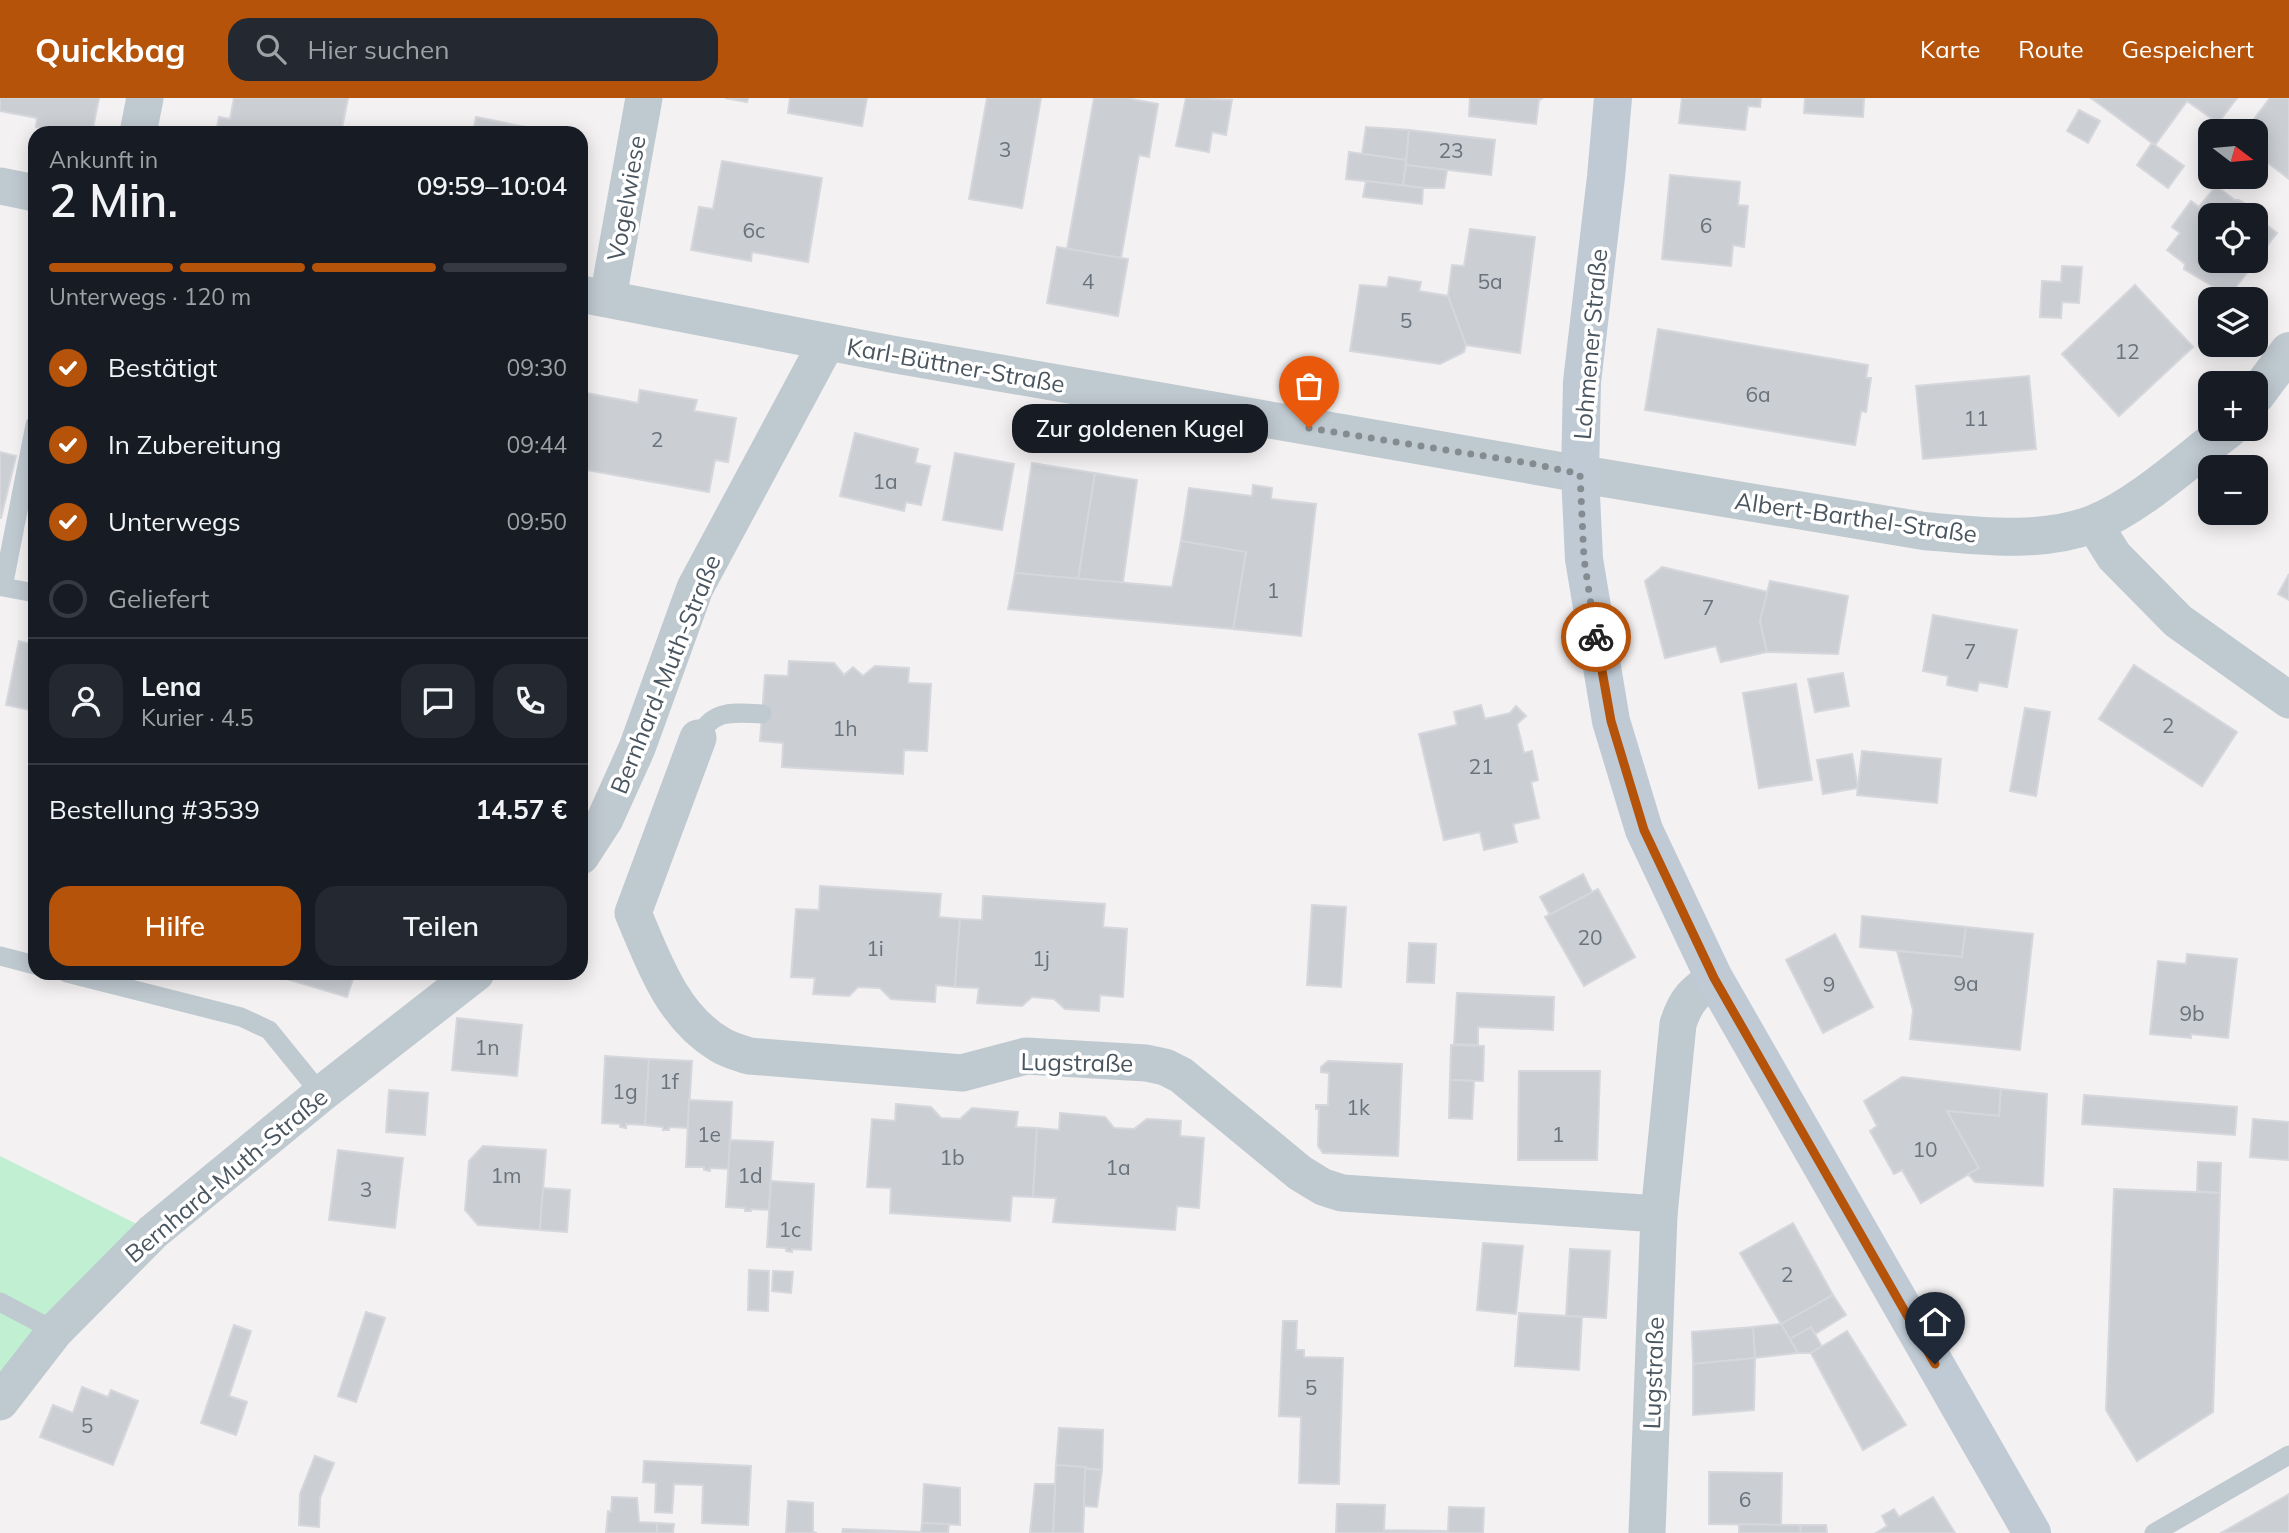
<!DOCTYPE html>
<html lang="de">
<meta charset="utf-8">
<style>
:root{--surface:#171b24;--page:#242831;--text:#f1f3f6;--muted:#9ea1a6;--line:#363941;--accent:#b45309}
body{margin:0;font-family:Mulish,sans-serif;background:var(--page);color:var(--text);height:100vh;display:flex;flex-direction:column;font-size:26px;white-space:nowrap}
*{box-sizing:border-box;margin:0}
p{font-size:23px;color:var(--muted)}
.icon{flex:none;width:38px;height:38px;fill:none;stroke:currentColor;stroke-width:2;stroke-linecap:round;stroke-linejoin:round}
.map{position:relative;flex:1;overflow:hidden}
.side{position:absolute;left:28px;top:28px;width:560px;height:854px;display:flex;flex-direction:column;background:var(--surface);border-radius:21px;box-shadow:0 4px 18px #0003}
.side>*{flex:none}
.needle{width:46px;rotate:106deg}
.buttons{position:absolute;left:2198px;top:21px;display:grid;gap:14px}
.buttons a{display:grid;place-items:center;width:70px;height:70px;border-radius:14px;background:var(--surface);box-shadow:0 4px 18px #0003;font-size:35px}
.pin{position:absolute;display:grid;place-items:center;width:60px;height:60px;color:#fff;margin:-72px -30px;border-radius:50% 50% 50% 0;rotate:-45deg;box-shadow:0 0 7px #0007}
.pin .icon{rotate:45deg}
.courier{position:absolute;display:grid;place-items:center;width:70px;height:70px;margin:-35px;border:5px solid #b45309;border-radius:50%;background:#fff;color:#222;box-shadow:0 2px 9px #0007}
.bubble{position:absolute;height:49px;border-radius:21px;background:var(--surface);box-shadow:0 4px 18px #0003;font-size:23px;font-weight:600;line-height:49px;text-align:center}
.headline em{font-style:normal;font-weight:600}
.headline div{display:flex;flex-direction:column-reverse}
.headline{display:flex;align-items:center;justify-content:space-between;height:119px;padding:0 21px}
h1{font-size:46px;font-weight:600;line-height:52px}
.bar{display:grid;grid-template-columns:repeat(4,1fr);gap:10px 7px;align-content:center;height:84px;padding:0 21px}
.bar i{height:9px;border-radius:5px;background:var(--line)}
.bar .selected{background:var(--accent)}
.bar p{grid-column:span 4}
.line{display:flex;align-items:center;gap:18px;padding:0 21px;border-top:2px solid var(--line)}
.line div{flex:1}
.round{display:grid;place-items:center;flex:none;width:74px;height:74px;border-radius:21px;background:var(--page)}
ol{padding:0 21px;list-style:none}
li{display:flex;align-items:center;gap:21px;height:77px}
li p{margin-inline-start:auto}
li .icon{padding:7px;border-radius:50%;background:var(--accent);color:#fff;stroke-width:4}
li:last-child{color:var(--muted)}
li i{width:38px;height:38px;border:4px solid var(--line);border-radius:50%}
.button{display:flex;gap:14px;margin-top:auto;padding:14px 21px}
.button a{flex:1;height:80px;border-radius:21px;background:var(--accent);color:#fff;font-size:28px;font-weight:600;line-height:80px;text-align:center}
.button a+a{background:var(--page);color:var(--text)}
header{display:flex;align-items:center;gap:42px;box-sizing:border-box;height:98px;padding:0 35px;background:var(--accent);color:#fff}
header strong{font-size:33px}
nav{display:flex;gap:38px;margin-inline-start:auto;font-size:24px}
.search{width:490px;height:63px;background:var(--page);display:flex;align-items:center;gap:18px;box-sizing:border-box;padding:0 24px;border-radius:21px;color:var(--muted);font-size:26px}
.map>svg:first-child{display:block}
.green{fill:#c0f0d1}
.building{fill:#cbced3;stroke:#d5d7dc;stroke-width:2}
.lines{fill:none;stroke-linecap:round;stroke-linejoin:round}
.service{stroke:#bfc9d0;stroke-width:19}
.minor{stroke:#bfc9d0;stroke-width:37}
.tertiary{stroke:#bfc9d0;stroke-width:38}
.secondary{stroke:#bfcad4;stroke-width:38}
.done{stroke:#848c92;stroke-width:7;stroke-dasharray:0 12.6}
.route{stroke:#b45309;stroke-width:9}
.labels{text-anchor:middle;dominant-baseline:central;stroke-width:7;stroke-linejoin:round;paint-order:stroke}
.number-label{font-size:21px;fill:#6a737c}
.street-label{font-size:24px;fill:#49555f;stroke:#fff}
</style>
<header>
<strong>Quickbag</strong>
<div class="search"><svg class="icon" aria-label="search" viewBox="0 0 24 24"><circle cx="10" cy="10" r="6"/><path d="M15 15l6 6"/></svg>Hier suchen</div>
<nav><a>Karte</a><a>Route</a><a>Gespeichert</a></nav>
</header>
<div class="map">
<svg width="2289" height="1435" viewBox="0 0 2289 1435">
<rect width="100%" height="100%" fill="#f3f1f1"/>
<!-- green -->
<polygon class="green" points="0,1058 153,1134 0,1304"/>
<!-- building -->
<g class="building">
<polygon points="0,0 99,0 92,35 67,35 36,29 37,20 0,13"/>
<polygon points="234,0 348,0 341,35 216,35 219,19 230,21"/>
<polygon points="725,0 748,0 747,4"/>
<polygon points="790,0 867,0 862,28 788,15"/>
<polygon points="987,0 1041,0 1022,110 969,101"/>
<polygon points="1094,0 1126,0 1158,6 1149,59 1139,57 1121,160 1067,151"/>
<polygon points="1186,0 1232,2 1226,37 1212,34 1209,54 1176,48"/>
<polygon points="1470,0 1543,0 1539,2 1536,26 1469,18"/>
<polygon points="1682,0 1761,0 1760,9 1748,8 1745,32 1679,25"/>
<polygon points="1805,0 1864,0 1863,19 1804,15"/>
<polygon points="2091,0 2237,0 2218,25 2187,3 2155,47"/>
<polygon points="2270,0 2289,0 2289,81 2256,56 2256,37 2260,31 2251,25"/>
<polygon points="2079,12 2100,23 2088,45 2067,33"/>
<polygon points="476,19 556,35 473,35"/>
<polygon points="1366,29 1409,32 1406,62 1362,56"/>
<polygon points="1409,32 1495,42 1491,77 1406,67"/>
<polygon points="2152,45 2184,68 2168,90 2137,67"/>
<polygon points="1349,54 1406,62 1403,87 1346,81"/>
<polygon points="722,63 822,80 808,164 752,154 751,163 691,152 699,109 713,111"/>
<polygon points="1406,67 1447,72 1444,90 1423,90 1403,87"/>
<polygon points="1670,77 1740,84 1738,107 1748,108 1744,149 1733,147 1731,168 1662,161"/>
<polygon points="1366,83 1423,90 1422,106 1363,99"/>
<polygon points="2216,88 2235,102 2239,102 2261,116 2260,122 2277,135 2256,162 2256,117 2210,117 2210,163 2256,163 2229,198 2184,171 2185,166 2167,152 2180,135 2172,129 2191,103 2199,109"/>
<polygon points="1470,131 1535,139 1520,255 1466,247 1448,198 1452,167 1464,168"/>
<polygon points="1057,149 1128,161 1118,218 1047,205"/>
<polygon points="2062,168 2082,169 2079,205 2062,204 2061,220 2040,219 2042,183 2061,184"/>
<polygon points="1389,179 1421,184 1419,193 1448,198 1466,247 1464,254 1440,266 1350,253 1360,187 1387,189"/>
<polygon points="2135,187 2193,249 2119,318 2062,256"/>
<polygon points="1658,231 1868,267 1866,280 1871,280 1866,314 1861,313 1855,347 1645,312"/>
<polygon points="2029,278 2036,351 1923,361 1916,288"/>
<polygon points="640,292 697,302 694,313 736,320 728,364 715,362 709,394 581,371 581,294 638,305"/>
<polygon points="855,335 918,351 915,365 930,368 921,407 906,404 904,413 840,398"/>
<polygon points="0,354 16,358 1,420 0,420"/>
<polygon points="955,355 1014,366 1002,432 943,422"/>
<polygon points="1032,365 1095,375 1078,482 1015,475"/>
<polygon points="1095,375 1137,382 1123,484 1078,482"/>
<polygon points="1253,387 1272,390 1271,401 1316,406 1301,538 1233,531 1246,454 1181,443 1189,390 1252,398"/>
<polygon points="1181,443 1246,454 1233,531 1008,511 1015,475 1172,489"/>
<polygon points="1662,469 1768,494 1760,523 1767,554 1721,564 1716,548 1665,560 1645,483"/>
<polygon points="2289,476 2289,502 2278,496"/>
<polygon points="1770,483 1848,498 1838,556 1767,554 1760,523"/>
<polygon points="1933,517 2017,532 2007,589 1979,584 1977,593 1947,587 1948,578 1923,573"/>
<polygon points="19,543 35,547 35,613 6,607"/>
<polygon points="789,563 834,565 844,577 853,569 863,578 875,568 909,570 908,585 931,586 927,653 904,652 903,676 782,669 783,645 760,643 765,577 788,578"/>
<polygon points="2134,567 2237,634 2202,688 2099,621"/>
<polygon points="1843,575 1849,608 1815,614 1808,581"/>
<polygon points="1796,586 1812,682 1759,690 1743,595"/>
<polygon points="1481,607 1485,621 1510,615 1516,608 1526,618 1517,626 1524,655 1532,653 1538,682 1531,684 1539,720 1513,726 1517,744 1484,752 1480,734 1444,742 1419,636 1457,627 1454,614"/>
<polygon points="2025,610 2050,614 2036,698 2010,693"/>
<polygon points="1862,653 1941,661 1937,705 1857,697"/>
<polygon points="1852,656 1858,690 1823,696 1817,662"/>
<polygon points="1583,776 1592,794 1550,817 1540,799"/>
<polygon points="820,788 941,796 939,819 960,821 955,889 936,887 935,904 891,901 880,890 858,889 849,898 813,896 815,880 791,879 796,811 819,812"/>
<polygon points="1598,791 1635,859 1584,888 1545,819"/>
<polygon points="983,798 1105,806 1103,829 1127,831 1123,899 1100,897 1099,913 1065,911 1054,901 1032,899 1022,908 977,905 979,890 955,889 960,821 982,822"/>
<polygon points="1312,807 1346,809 1341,889 1307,887"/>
<polygon points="1862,818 1966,829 1962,859 1860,849"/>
<polygon points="1966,829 2033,836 2020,952 1910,941 1913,912 1897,853 1962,859"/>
<polygon points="1835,836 1873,909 1823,935 1786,862"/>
<polygon points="1409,845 1436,846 1434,885 1407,884"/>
<polygon points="2187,856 2237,861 2228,940 2191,936 2191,940 2150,936 2158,863 2186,866"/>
<polygon points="274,875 355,875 347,899 273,877"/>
<polygon points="1457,895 1554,899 1553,932 1478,929 1478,947 1454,946"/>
<polygon points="457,920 522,927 517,978 452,972"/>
<polygon points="1451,947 1484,948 1483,983 1450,982"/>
<polygon points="605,958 649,961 645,1027 626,1026 626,1030 620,1029 620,1026 602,1025"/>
<polygon points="649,961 692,963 688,1030 669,1029 669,1032 663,1032 663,1029 645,1027"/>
<polygon points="1328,963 1402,966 1398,1058 1323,1055 1318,1048 1319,1011 1316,1011 1316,1007 1328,1007 1329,975 1321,974 1321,969"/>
<polygon points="1519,973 1600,973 1597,1062 1518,1062"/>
<polygon points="1902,979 2001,991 1999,1018 1947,1013 1979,1070 1921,1105 1902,1072 1894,1076 1870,1033 1877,1028 1864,1003"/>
<polygon points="1450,982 1474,983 1472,1021 1449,1020"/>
<polygon points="2001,991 2047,996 2043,1088 1975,1084 1968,1076 1979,1070 1947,1013 1999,1018"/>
<polygon points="389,992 428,995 425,1037 386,1034"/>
<polygon points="2084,997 2237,1009 2235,1037 2082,1026"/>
<polygon points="689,1002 732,1004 729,1071 710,1070 710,1073 704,1072 704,1069 686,1069"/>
<polygon points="896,1006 931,1009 941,1020 960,1021 972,1010 1018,1014 1016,1029 1037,1030 1033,1099 1012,1098 1010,1123 890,1115 891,1090 867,1089 872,1021 895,1023"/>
<polygon points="1060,1015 1105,1019 1114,1030 1134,1031 1147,1021 1181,1023 1180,1038 1204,1040 1199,1110 1177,1108 1175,1132 1053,1124 1056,1100 1033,1099 1037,1030 1059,1032"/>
<polygon points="2253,1021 2289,1024 2289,1062 2250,1059"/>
<polygon points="730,1042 773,1044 769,1112 751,1111 751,1113 745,1113 745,1110 726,1109"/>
<polygon points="483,1048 546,1052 540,1132 478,1127 465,1112 469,1063"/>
<polygon points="338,1052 403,1060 395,1130 329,1122"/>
<polygon points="2198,1064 2221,1065 2220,1095 2197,1093"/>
<polygon points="771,1083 814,1086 811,1152 792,1151 792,1154 786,1153 786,1150 767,1149"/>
<polygon points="543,1090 570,1092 567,1134 540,1132"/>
<polygon points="2114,1091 2220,1095 2213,1314 2137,1363 2106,1312"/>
<polygon points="1793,1125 1833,1197 1781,1226 1740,1155"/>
<polygon points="1483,1145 1523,1148 1516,1216 1477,1212"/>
<polygon points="1570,1151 1610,1153 1606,1220 1566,1218"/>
<polygon points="749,1172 769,1173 768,1213 748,1212"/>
<polygon points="773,1173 793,1174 791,1195 772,1193"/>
<polygon points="1833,1197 1846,1217 1815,1236 1811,1229 1790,1241 1781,1226"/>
<polygon points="366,1214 385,1220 356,1304 338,1298"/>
<polygon points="1519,1215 1582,1219 1579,1272 1515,1268"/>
<polygon points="1283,1223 1297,1223 1296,1252 1304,1252 1304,1259 1343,1260 1339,1386 1299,1385 1301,1319 1279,1318"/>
<polygon points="1781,1226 1798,1255 1755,1260 1753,1229"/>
<polygon points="234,1227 251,1233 229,1298 247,1304 236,1337 201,1325"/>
<polygon points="1753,1229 1755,1260 1693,1266 1692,1234"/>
<polygon points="1811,1229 1822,1249 1811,1255 1798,1255 1790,1241"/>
<polygon points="1847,1233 1906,1327 1863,1352 1811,1255"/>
<polygon points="1755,1260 1754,1312 1693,1317 1693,1266"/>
<polygon points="82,1289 108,1299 111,1292 138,1303 113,1367 40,1339 53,1307 73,1315"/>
<polygon points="1059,1330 1103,1332 1102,1372 1056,1367"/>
<polygon points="315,1358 334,1365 320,1400 319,1429 299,1427 300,1396"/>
<polygon points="644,1363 751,1368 748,1427 702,1425 703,1387 674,1386 672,1415 655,1414 656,1385 643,1384"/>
<polygon points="1056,1367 1086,1369 1083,1435 1053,1435"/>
<polygon points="1085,1371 1102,1372 1097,1409 1084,1408"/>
<polygon points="1709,1374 1782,1375 1781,1427 1709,1426"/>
<polygon points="924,1386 960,1390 960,1427 922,1425"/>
<polygon points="1035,1386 1055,1386 1053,1435 1030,1435"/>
<polygon points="2289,1396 2289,1435 2221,1435"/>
<polygon points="612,1399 637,1400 639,1424 657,1425 657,1435 606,1435 608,1413 611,1414"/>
<polygon points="1933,1399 1955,1435 1876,1435 1887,1428 1882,1418 1894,1411 1899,1419"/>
<polygon points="788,1403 813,1405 813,1434 817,1435 786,1435"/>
<polygon points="1337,1406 1385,1407 1384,1432 1448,1433 1449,1409 1484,1410 1483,1435 1336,1435"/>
<polygon points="657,1425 674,1426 673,1435 657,1435"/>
<polygon points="922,1425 949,1426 948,1435 921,1435"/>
<polygon points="1739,1426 1800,1427 1801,1435 1739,1435"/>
<polygon points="1800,1427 1826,1427 1827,1435 1801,1435"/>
<polygon points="843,1431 921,1434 842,1435"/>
</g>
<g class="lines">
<!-- service -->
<g class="service">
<polyline points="35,327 3,489 35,495"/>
<path d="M698,640C713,610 734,615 762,616"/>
<polyline points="0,858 35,867"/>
<polyline points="67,875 241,919 269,932 321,996"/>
<polyline points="0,1204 55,1233"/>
<polyline points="2154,1435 2289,1357"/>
</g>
<!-- minor -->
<g class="minor">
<polyline points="138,35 145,0"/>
<polyline points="0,88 35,95"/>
<polyline points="581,196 891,256 1580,376"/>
<polyline points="608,200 644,0"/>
<polyline points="2094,426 2114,458 2178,523 2289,602"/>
<path d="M698,640L633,815C653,862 672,918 719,946C728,952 740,955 749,958L962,975L1026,958L1146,965L1165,969L1181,977L1300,1075L1323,1089L1342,1095L1659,1116"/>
<polyline points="581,758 605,721 637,650 695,490 827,244"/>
<polyline points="0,1304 55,1233 153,1134 321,996 476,875"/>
<path d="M1647,1435L1659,1116L1678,926C1686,901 1694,895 1714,880"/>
</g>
<!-- tertiary -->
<g class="tertiary">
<polyline points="2256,297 2289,253"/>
<path d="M1580,376L1924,433C1978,438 2040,446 2093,426C2139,408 2189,361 2229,331"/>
</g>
<!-- secondary -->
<polyline class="secondary" points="1613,0 1606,79 1582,284 1580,376 1584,461 1611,623 1644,732 1714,880 2032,1435"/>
</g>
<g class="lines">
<!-- done -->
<polyline class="done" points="1309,330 1534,366 1580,376 1584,461 1596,539"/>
<!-- route -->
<polyline class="route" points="1596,539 1611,623 1644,732 1714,880 1935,1266"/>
</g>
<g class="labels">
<!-- number labels -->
<g class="number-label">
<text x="1005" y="51">3</text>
<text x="1451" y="52">23</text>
<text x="1706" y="127">6</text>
<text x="754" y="132">6c</text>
<text x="1088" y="183">4</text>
<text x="1490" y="183">5a</text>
<text x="1406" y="222">5</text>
<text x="2127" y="253">12</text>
<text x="1758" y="296">6a</text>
<text x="1976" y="320">11</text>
<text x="657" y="341">2</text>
<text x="885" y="383">1a</text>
<text x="1273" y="492">1</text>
<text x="1708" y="509">7</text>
<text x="1970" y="553">7</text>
<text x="2168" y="627">2</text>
<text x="845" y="630">1h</text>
<text x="1481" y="668">21</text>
<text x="1590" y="839">20</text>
<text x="875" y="850">1i</text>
<text x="1041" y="860">1j</text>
<text x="1966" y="885">9a</text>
<text x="1829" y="886">9</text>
<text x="2192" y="915">9b</text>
<text x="487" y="949">1n</text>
<text x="669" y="983">1f</text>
<text x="625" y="993">1g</text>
<text x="1358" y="1009">1k</text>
<text x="709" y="1036">1e</text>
<text x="1558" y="1036">1</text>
<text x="1925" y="1051">10</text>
<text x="952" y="1059">1b</text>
<text x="1118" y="1069">1a</text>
<text x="506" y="1077">1m</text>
<text x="750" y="1077">1d</text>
<text x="366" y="1091">3</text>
<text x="790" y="1131">1c</text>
<text x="1787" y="1176">2</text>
<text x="1311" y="1289">5</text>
<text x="87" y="1327">5</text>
<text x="1745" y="1401">6</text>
</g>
<!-- street labels -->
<g class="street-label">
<text transform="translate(626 100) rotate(-80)">Vogelwiese</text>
<text transform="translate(1590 246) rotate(-85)">Lohmener Straße</text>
<text transform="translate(956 267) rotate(10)">Karl-Büttner-Straße</text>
<text transform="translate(1856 419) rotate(8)">Albert-Barthel-Straße</text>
<text transform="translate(665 576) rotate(-68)">Bernhard-Muth-Straße</text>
<text transform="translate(1077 964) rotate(1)">Lugstraße</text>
<text transform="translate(226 1077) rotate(-40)">Bernhard-Muth-Straße</text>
<text transform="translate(1653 1275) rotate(-88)">Lugstraße</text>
</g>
</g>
</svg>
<div class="buttons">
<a><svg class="needle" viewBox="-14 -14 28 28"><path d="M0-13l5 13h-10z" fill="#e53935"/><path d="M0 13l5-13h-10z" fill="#9ea1a6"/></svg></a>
<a><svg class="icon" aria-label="locate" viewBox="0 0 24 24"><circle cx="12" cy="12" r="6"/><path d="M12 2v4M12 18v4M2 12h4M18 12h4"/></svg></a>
<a><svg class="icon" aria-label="layers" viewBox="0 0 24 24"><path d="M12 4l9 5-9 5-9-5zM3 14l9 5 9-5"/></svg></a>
<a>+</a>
<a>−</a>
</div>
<div class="pin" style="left:1309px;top:330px;background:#ea580c"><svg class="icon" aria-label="bag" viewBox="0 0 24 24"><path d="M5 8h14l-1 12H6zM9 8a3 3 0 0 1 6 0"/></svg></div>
<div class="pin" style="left:1935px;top:1266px;background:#1f2937"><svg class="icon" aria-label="home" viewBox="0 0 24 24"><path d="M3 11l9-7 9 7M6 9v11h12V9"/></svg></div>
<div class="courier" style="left:1596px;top:539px"><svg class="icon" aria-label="bike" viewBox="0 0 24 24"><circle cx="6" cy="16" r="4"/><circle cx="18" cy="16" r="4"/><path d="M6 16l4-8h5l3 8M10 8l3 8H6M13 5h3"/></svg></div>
<div class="bubble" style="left:1012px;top:306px;width:256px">Zur goldenen Kugel</div>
<section class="side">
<div class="headline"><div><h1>2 Min.</h1><p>Ankunft in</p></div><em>09:59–10:04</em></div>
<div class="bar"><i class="selected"></i><i class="selected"></i><i class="selected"></i><i></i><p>Unterwegs · 120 m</p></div>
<ol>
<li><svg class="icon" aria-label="check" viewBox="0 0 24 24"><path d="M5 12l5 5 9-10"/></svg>Bestätigt<p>09:30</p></li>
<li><svg class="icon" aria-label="check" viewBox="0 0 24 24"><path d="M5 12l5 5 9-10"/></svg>In Zubereitung<p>09:44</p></li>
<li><svg class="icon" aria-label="check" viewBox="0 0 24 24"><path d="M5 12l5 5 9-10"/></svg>Unterwegs<p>09:50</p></li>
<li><i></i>Geliefert</li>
</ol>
<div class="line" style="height:126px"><a class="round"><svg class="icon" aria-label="person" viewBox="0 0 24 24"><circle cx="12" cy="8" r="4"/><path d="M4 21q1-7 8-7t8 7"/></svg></a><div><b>Lena</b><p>Kurier · 4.5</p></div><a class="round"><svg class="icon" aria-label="chat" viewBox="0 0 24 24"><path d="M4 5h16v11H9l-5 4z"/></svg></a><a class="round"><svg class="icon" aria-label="phone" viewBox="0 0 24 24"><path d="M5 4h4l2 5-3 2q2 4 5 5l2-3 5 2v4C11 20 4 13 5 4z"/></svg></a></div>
<div class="line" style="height:91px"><div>Bestellung #3539</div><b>14.57 €</b></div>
<div class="button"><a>Hilfe</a><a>Teilen</a></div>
</section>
</div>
